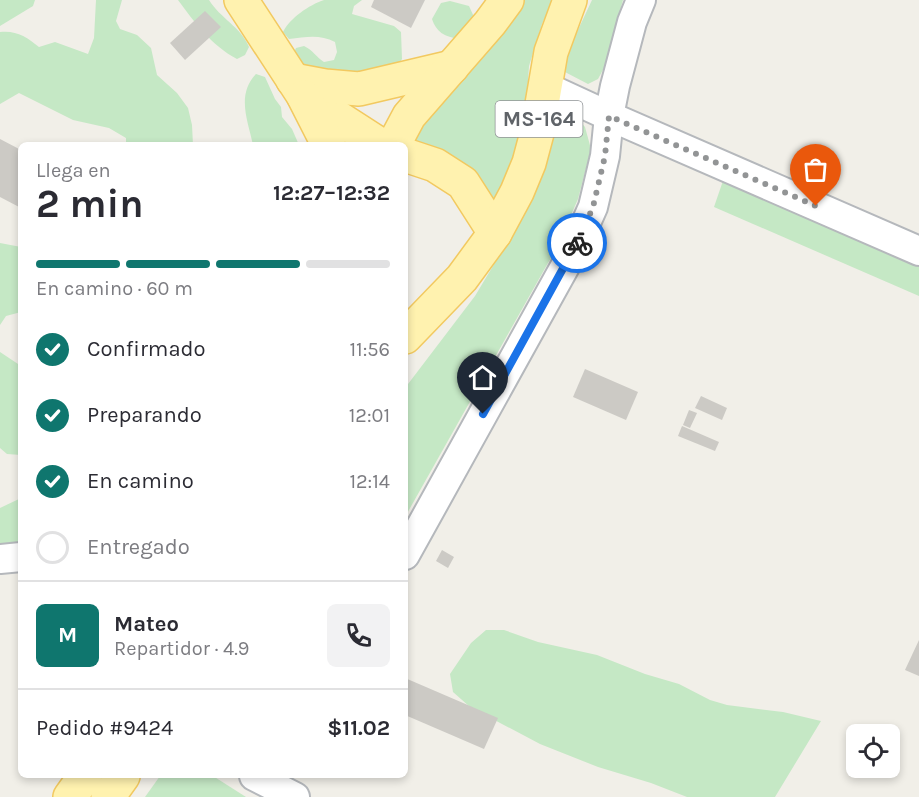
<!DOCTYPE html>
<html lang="es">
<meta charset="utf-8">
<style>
:root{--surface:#fff;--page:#f2f2f3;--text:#2b2b33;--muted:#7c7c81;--line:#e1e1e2;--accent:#0f766e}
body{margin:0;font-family:Karla,sans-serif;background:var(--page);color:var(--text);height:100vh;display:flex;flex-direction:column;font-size:22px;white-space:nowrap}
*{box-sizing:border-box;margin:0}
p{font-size:20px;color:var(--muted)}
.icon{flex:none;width:33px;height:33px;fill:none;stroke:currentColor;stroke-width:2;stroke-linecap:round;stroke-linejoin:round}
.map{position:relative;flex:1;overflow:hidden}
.side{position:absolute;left:18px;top:142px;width:390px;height:636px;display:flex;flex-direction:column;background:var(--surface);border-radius:9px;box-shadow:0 3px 9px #0003}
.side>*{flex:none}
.buttons{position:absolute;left:846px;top:724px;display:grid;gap:12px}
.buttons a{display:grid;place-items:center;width:54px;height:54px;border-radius:9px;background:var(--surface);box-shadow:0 3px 9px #0003;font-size:30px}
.pin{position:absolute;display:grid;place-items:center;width:51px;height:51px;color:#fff;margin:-62px -26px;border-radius:50% 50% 50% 0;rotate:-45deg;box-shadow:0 0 6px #0007}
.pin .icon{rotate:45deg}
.courier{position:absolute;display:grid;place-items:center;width:60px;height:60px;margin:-30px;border:4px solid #1a73e8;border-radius:50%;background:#fff;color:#222;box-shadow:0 2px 8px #0007}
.overview em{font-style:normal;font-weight:700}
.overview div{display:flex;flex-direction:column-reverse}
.overview{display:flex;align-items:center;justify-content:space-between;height:102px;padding:0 18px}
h1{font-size:39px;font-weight:700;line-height:45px}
.bar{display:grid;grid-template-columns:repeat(4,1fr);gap:9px 6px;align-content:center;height:72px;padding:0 18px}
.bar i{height:8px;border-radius:4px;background:var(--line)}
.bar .active{background:var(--accent)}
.bar p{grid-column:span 4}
.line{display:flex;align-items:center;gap:15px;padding:0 18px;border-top:2px solid var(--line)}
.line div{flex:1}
.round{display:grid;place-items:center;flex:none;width:63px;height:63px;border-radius:9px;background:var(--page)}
ol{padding:0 18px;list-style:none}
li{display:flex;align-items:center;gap:18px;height:66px}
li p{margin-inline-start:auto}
li .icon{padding:6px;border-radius:50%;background:var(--accent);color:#fff;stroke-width:4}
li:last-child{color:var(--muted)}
li i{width:33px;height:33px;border:3px solid var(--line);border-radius:50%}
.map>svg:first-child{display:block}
.green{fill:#c5e8c5}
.building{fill:#cccac5}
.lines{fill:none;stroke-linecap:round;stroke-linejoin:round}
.minor-casing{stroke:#b5b8bc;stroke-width:32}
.major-casing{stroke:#f2c960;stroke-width:36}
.minor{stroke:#fff;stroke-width:28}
.major{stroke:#fff2af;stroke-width:33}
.done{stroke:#929495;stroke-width:6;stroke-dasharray:0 10.8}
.route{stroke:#1a73e8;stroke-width:8}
.labels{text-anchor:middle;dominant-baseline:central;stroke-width:5;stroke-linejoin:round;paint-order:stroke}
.shield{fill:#fff;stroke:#8f9295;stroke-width:1.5}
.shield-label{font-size:21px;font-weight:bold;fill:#5f6368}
</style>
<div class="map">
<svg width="919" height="797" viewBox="0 0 919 797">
<rect width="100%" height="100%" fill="#f1efe8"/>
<!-- green -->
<g class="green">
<polygon points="0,0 35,0 33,6 0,26"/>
<path d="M96,0H122L116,21L120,29L137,35L151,48L157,75L177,93L188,108L192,125L193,145H126V138L109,128L73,120L19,93L0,104V32C16,30 27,37 39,47L55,42L88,54L94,38Z"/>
<path d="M178,0H209C220,18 241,27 249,47L245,55L237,59C211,45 195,23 178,0Z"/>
<path d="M324,0H362L354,6L352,14L394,26L401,32L402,59L393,74L340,111L292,56L296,48L304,46C313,50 316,57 324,62L334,60L337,52L335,42C320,34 306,37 289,39L283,32C290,18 309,5 324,0Z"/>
<polygon points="523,0 553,0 542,24 529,66 525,126 495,208 491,196 476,175 405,151 436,99"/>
<polygon points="592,0 623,0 604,68 598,79 588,84 563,71 563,62"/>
<path d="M450,1L469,6L474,17L459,39C445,37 436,32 432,19L441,3Z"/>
<path d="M256,74L265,77L275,99L281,107L282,117L292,129L299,145H253C248,121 236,95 256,74Z"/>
<polygon points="570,110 585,127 591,149 578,199 557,247 405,517 405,388 475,296 526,211 548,134 558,118"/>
<polygon points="726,172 919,261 919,296 714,207"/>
<polygon points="0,243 21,247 21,312 6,316 0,325"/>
<polygon points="0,352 21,366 21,455 7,454 0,448"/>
<polygon points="21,498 21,543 0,549 0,508"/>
<polygon points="486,630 504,630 538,642 597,655 645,674 679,684 710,700 727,705 783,712 821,721 775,797 687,797 651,783 598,767 540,744 470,707 453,692 450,674 471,643"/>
<polygon points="160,776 213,776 246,797 145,797"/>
</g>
<!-- building -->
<g class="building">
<polygon points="374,0 425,0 411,28 371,7"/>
<polygon points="205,11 221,27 185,60 170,43"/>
<polygon points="0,139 21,150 21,208 0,197"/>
<polygon points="585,369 638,392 626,420 573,397"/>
<polygon points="701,396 727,408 722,420 695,408"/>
<polygon points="689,410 697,413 690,428 683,425"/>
<polygon points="682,426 719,442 715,451 678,436"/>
<polygon points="442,550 454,557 448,568 436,561"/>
<polygon points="919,640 919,676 905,670"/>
<polygon points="405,678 498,718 484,749 405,715"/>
</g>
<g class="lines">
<defs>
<g id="minor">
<polyline points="544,86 609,116 919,251"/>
<polyline points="405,555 573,252 593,207 605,156 609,116 615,86 632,22 641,0"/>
<polyline points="0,559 21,557"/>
<polyline points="254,776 295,797"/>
</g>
<g id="major">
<polyline points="241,0 303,95 382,146"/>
<polyline points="293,80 325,86 359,89 452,67"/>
<polyline points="304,97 329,146"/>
<polyline points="393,146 409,116 490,23 507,0"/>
<polyline points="405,155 435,165 463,183 495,233"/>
<polyline points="405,337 462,278 495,233 517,192 529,163 537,133 551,52 570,0"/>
<polyline points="70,797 85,776"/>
<polyline points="108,797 123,776"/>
</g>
</defs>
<!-- minor casing -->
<use href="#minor" class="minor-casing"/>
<!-- major casing -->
<use href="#major" class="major-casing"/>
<!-- minor -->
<use href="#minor" class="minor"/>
<!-- major -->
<use href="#major" class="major"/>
</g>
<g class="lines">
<!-- done -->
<polyline class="done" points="577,243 593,207 605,156 609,116 816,206"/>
<!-- route -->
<polyline class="route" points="483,414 577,243"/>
</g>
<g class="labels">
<!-- shield labels -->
<rect class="shield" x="495.5" y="101" width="87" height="36" rx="4.5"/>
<g class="shield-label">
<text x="539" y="119">MS-164</text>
</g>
</g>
</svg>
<div class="buttons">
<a><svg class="icon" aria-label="locate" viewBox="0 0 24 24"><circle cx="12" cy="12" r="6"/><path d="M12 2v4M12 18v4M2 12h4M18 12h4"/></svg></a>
</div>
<div class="pin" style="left:816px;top:206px;background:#ea580c"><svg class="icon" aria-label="bag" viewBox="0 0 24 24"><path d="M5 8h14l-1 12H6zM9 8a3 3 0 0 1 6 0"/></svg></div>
<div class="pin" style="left:483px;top:414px;background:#1f2937"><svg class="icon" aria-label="home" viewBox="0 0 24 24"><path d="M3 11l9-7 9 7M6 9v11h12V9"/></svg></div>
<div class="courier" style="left:577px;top:243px"><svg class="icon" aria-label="bike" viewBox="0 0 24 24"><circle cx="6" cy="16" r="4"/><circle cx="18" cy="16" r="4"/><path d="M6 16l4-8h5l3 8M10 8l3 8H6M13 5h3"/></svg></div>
<section class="side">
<div class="overview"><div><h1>2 min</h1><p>Llega en</p></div><em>12:27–12:32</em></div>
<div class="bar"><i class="active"></i><i class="active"></i><i class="active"></i><i></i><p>En camino · 60 m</p></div>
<ol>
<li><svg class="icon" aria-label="check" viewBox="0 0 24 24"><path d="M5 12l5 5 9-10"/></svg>Confirmado<p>11:56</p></li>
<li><svg class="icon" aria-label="check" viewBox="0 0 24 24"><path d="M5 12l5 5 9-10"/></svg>Preparando<p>12:01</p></li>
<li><svg class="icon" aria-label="check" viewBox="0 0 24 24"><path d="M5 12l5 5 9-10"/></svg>En camino<p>12:14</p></li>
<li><i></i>Entregado</li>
</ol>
<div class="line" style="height:108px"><b class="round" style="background:var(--accent);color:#fff">M</b><div><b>Mateo</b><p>Repartidor · 4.9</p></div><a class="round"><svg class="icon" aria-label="phone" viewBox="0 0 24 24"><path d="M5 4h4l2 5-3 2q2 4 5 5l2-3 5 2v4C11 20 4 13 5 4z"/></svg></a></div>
<div class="line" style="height:78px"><div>Pedido #9424</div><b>$11.02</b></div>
</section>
</div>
